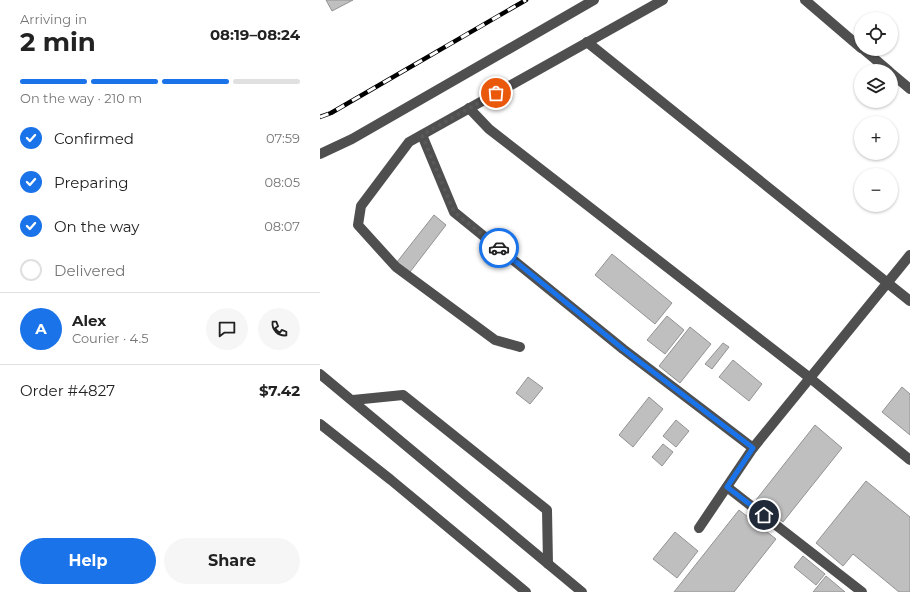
<!DOCTYPE html>
<meta charset="utf-8">
<style>
:root{--surface:#fff;--page:#f6f6f6;--text:#222;--muted:#767676;--line:#e0e0e0;--accent:#1a73e8}
body{margin:0;font-family:Montserrat,sans-serif;background:var(--page);color:var(--text);height:100vh;display:flex;flex-direction:column;font-size:15px;white-space:nowrap}
*{box-sizing:border-box;margin:0}
p{font-size:13px;color:var(--muted)}
.icon{flex:none;width:22px;height:22px;fill:none;stroke:currentColor;stroke-width:2;stroke-linecap:round;stroke-linejoin:round}
.map{position:relative;flex:1;overflow:hidden}
.drawer{display:flex;flex-direction:column;background:var(--surface);width:320px}
.drawer>*{flex:none}
.controls{position:absolute;left:534px;top:12px;display:grid;gap:8px}
.controls a{display:grid;place-items:center;width:44px;height:44px;border-radius:50%;background:var(--surface);box-shadow:0 1px 3px #0004;font-size:20px}
.pin{position:absolute;display:grid;place-items:center;width:34px;height:34px;color:#fff;margin:-17px;border:2px solid #fff;border-radius:50%;box-shadow:0 1px 4px #0007}
.courier{position:absolute;display:grid;place-items:center;width:40px;height:40px;margin:-20px;border:3px solid #1a73e8;border-radius:50%;background:#fff;color:#222;box-shadow:0 1px 5px #0007}
.headline em{font-style:normal;font-weight:700}
.headline div{display:flex;flex-direction:column-reverse}
.headline{display:flex;align-items:center;justify-content:space-between;height:68px;padding:0 20px}
h1{font-size:26px;font-weight:700;line-height:30px}
.bar{display:grid;grid-template-columns:repeat(4,1fr);gap:6px 4px;align-content:center;height:48px;padding:0 20px}
.bar i{height:5px;border-radius:3px;background:var(--line)}
.bar .active{background:var(--accent)}
.bar p{grid-column:span 4}
.line{display:flex;align-items:center;gap:10px;padding:0 20px;border-top:1px solid var(--line)}
.line div{flex:1}
.round{display:grid;place-items:center;flex:none;width:42px;height:42px;border-radius:21px;background:var(--page)}
ol{padding:0 20px;list-style:none}
li{display:flex;align-items:center;gap:12px;height:44px}
li p{margin-inline-start:auto}
li .icon{padding:4px;border-radius:50%;background:var(--accent);color:#fff;stroke-width:4}
li:last-child{color:var(--muted)}
li i{width:22px;height:22px;border:2px solid var(--line);border-radius:50%}
.cta{display:flex;gap:8px;margin-top:auto;padding:8px 20px}
.cta a{flex:1;height:46px;border-radius:24px;background:var(--accent);color:#fff;font-size:16px;font-weight:700;line-height:46px;text-align:center}
.cta a+a{background:var(--page);color:var(--text)}
main{display:flex;flex:1;min-height:0}
.map>svg:first-child{display:block}
.building{fill:#bfbfbf;stroke:#939393}
.lines{fill:none;stroke-linecap:round;stroke-linejoin:round}
.minor{stroke:#4f4f4f;stroke-width:10}
.rail-casing{stroke:#000;stroke-width:4.5}
.rail{stroke:#fff;stroke-width:3;stroke-dasharray:9;stroke-linecap:butt}
.done{stroke:#595959;stroke-width:4;stroke-dasharray:0 7.2}
.route{stroke:#1a73e8;stroke-width:5}
</style>
<main>
<section class="drawer">
<div class="headline"><div><h1>2 min</h1><p>Arriving in</p></div><em>08:19–08:24</em></div>
<div class="bar"><i class="active"></i><i class="active"></i><i class="active"></i><i></i><p>On the way · 210 m</p></div>
<ol>
<li><svg class="icon" aria-label="check" viewBox="0 0 24 24"><path d="M5 12l5 5 9-10"/></svg>Confirmed<p>07:59</p></li>
<li><svg class="icon" aria-label="check" viewBox="0 0 24 24"><path d="M5 12l5 5 9-10"/></svg>Preparing<p>08:05</p></li>
<li><svg class="icon" aria-label="check" viewBox="0 0 24 24"><path d="M5 12l5 5 9-10"/></svg>On the way<p>08:07</p></li>
<li><i></i>Delivered</li>
</ol>
<div class="line" style="height:72px"><b class="round" style="background:var(--accent);color:#fff">A</b><div><b>Alex</b><p>Courier · 4.5</p></div><a class="round"><svg class="icon" aria-label="chat" viewBox="0 0 24 24"><path d="M4 5h16v11H9l-5 4z"/></svg></a><a class="round"><svg class="icon" aria-label="phone" viewBox="0 0 24 24"><path d="M5 4h4l2 5-3 2q2 4 5 5l2-3 5 2v4C11 20 4 13 5 4z"/></svg></a></div>
<div class="line" style="height:52px"><div>Order #4827</div><b>$7.42</b></div>
<div class="cta"><a>Help</a><a>Share</a></div>
</section>
<div class="map">
<svg width="590" height="592" viewBox="0 0 590 592">
<rect width="100%" height="100%" fill="#fff"/>
<!-- building -->
<g class="building">
<polygon points="6,0 33,0 12,11"/>
<polygon points="114,215 126,225 90,272 77,262"/>
<polygon points="292,254 352,303 335,324 275,275"/>
<polygon points="347,316 364,330 345,354 327,340"/>
<polygon points="370,327 391,344 360,383 339,366"/>
<polygon points="403,343 409,347 392,369 385,364"/>
<polygon points="413,360 442,384 429,401 399,377"/>
<polygon points="208,377 223,388 210,404 196,393"/>
<polygon points="582,387 590,394 590,435 562,412"/>
<polygon points="329,397 343,409 313,447 299,435"/>
<polygon points="356,420 369,431 356,447 343,436"/>
<polygon points="495,425 522,448 463,522 436,500"/>
<polygon points="343,444 353,452 342,466 332,457"/>
<polygon points="546,481 590,517 590,592 579,592 533,554 523,566 496,543"/>
<polygon points="419,510 456,539 414,592 354,592"/>
<polygon points="355,532 378,551 357,578 333,559"/>
<polygon points="483,556 505,574 496,585 474,567"/>
<polygon points="506,576 525,592 493,592"/>
</g>
<g class="lines">
<!-- minor -->
<g class="minor">
<polyline points="485,0 541,48"/>
<polyline points="267,42 590,301"/>
<polyline points="543,49 569,71"/>
<polyline points="571,73 590,89"/>
<polyline points="149,108 169,129 490,378 590,460"/>
<polyline points="102,135 134,212 303,349 433,448 379,528"/>
<polyline points="0,154 32,139 274,0"/>
<polyline points="200,347 175,340 76,267 38,225 41,206 89,142 343,0"/>
<polyline points="0,374 262,592"/>
<polyline points="33,400 83,395 227,510 228,564"/>
<polyline points="0,424 71,480 206,592"/>
<polyline points="433,448 590,255"/>
<polyline points="407,487 542,592"/>
</g>
<defs>
<polyline id="rail" points="0,117 11,113 206,0"/>
</defs>
<!-- rail casing -->
<use href="#rail" class="rail-casing"/>
<!-- rail -->
<use href="#rail" class="rail"/>
</g>
<g class="lines">
<!-- done -->
<polyline class="done" points="176,93 102,135 134,212 179,248"/>
<!-- route -->
<polyline class="route" points="179,248 303,349 433,448 407,487 444,515"/>
</g>
</svg>
<div class="controls">
<a><svg class="icon" aria-label="locate" viewBox="0 0 24 24"><circle cx="12" cy="12" r="6"/><path d="M12 2v4M12 18v4M2 12h4M18 12h4"/></svg></a>
<a><svg class="icon" aria-label="layers" viewBox="0 0 24 24"><path d="M12 4l9 5-9 5-9-5zM3 14l9 5 9-5"/></svg></a>
<a>+</a>
<a>−</a>
</div>
<div class="pin" style="left:176px;top:93px;background:#ea580c"><svg class="icon" aria-label="bag" viewBox="0 0 24 24"><path d="M5 8h14l-1 12H6zM9 8a3 3 0 0 1 6 0"/></svg></div>
<div class="pin" style="left:444px;top:515px;background:#1f2937"><svg class="icon" aria-label="home" viewBox="0 0 24 24"><path d="M3 11l9-7 9 7M6 9v11h12V9"/></svg></div>
<div class="courier" style="left:179px;top:248px"><svg class="icon" aria-label="car" viewBox="0 0 24 24"><path d="M5 17H2v-5l4-1 3-4h7l3 4 3 1v5h-3M9 17h6M6 11h13"/><circle cx="7" cy="17" r="2"/><circle cx="17" cy="17" r="2"/></svg></div>
</div>
</main>
